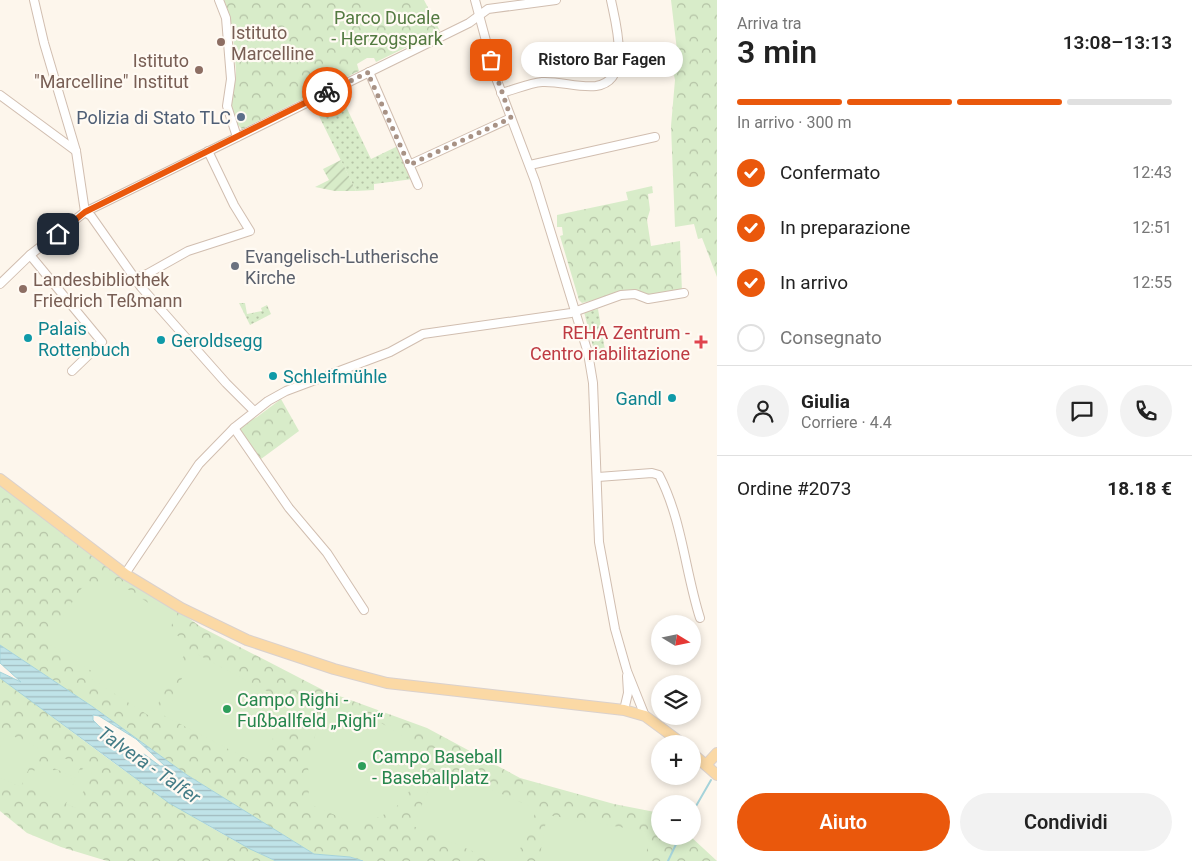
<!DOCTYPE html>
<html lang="it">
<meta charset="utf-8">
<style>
:root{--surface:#fff;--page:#f2f2f2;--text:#222;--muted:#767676;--line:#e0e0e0;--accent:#ea580c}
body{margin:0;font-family:Roboto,sans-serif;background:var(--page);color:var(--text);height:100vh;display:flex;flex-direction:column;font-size:19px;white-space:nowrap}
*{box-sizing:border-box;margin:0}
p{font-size:16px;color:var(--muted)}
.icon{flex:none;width:28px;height:28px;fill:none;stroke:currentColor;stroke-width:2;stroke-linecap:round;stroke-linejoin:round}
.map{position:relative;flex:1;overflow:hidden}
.panel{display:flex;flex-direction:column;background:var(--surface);width:475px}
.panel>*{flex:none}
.needle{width:32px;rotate:100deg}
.fabs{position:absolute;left:651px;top:615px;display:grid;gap:10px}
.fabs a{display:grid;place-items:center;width:50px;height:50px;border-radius:50%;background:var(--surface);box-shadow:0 2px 8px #0003;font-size:25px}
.pin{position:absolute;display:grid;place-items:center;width:42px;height:42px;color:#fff;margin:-21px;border-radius:10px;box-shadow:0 2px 8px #0006}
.courier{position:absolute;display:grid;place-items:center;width:50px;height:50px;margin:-25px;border:4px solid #ea580c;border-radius:50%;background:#fff;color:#222;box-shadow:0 1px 6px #0007}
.bubble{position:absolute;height:35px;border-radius:18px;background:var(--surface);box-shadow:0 2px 8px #0003;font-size:16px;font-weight:600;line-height:35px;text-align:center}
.summary em{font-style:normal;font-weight:600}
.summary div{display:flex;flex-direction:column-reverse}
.summary{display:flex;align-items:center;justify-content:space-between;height:85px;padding:0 20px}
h1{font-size:32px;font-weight:600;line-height:38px}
.bar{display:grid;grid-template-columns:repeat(4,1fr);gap:8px 5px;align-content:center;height:60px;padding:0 20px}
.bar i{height:6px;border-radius:4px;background:var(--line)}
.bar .on{background:var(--accent)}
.bar p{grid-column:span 4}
.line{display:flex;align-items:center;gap:12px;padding:0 20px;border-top:1px solid var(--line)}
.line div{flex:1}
.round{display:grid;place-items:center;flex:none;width:52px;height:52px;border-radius:26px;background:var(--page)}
ol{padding:0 20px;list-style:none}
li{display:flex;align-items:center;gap:15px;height:55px}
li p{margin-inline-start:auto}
li .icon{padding:5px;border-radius:50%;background:var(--accent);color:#fff;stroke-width:4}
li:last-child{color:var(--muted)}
li i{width:28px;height:28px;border:2px solid var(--line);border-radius:50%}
.button{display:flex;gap:10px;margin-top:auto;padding:10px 20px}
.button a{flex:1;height:58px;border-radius:30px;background:var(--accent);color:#fff;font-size:20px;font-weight:600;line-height:58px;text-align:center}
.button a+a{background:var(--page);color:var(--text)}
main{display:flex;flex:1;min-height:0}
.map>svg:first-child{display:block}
.grass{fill:url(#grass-dots)}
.forest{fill:url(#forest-crowns)}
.garden{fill:url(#garden-furrows)}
.pitch{fill:#d8ecc9}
.water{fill:url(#water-rules);stroke:#a5d3da;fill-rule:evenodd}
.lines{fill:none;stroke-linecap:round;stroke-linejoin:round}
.stream{stroke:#a5d3da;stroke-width:2}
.minor-casing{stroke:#d1beb0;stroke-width:10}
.major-casing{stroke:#dad1cd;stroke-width:12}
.minor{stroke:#fff;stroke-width:8}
.major{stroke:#fbd9a5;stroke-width:10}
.done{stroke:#a89285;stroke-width:5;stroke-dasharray:0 9}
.route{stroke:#ea580c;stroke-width:6}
.education-dot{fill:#8d6e63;stroke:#fffaf3;stroke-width:2}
.service-dot{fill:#5c6f8a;stroke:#fffaf3;stroke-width:2}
.worship-dot{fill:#6b7280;stroke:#fffaf3;stroke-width:2}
.culture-dot{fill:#0f9aa8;stroke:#fffaf3;stroke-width:2}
.health-dot{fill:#e0444e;stroke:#fffaf3;stroke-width:2}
.leisure-dot{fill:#2e9e5b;stroke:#fffaf3;stroke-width:2}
.labels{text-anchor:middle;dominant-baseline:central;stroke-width:4.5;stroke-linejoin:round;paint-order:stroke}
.park-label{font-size:18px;fill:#537a41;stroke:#fffaf3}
.education-label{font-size:18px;fill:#785e54;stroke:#fffaf3;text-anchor:start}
.service-label{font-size:18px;fill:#4e5e75;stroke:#fffaf3;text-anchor:end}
.worship-label{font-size:18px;fill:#5b616d;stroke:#fffaf3;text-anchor:start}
.culture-label{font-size:18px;fill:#0d838f;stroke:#fffaf3;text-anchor:start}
.health-label{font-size:18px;fill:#be3a42;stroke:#fffaf3;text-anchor:end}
.leisure-label{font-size:18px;fill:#27864d;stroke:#fffaf3;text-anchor:start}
.water-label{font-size:19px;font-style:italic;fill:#437c86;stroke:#fffaf3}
</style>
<main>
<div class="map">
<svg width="717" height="861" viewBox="0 0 717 861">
<defs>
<pattern id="grass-dots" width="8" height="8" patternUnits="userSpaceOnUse" patternTransform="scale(1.25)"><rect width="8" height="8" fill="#d8ecc9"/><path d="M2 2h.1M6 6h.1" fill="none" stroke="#b4c2a5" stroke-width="1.8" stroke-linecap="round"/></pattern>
<pattern id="forest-crowns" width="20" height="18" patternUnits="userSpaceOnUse" patternTransform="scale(1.25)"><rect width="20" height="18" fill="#d8ecc9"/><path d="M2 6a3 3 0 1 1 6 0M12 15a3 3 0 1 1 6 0" fill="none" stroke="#b4c2a5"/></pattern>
<pattern id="garden-furrows" width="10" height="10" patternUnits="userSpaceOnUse" patternTransform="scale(1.25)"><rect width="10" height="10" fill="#d8ecc9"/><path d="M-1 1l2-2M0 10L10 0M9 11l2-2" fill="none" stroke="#b4c2a5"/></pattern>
<pattern id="water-rules" width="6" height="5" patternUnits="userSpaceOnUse" patternTransform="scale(1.25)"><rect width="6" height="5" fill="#bfe3e8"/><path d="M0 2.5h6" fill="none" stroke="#a0bbbe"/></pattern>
</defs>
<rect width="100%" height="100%" fill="#fdf6ec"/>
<!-- grass -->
<g class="grass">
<polygon points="340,94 371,159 398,146 413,179 374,184 374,190 356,191 314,106"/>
<polygon points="239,303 245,303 247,314 262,311 261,308 267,305 271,314 250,325"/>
<polygon points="598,309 606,356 596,358 584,312"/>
</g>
<!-- forest -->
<g class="forest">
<path d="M224,0H424L440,31L376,62L374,58H367L357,64L359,71L242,129C222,110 237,89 236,70C234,46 233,22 224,0Z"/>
<polygon points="671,0 717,0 717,277 702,238 698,239 694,224 675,227 671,126 675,80 673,70 679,67"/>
<polygon points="652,186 653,193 648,194 650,210 647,220 651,246 680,241 682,292 652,296 633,290 582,303 579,300 560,236 563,235 562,227 557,227 557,215 628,200 626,192"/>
<polygon points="281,399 299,431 261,459 238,427 257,417"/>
<polygon points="0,482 201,627 323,690 427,728 520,778 614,804 660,813 660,836 690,836 717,861 363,861 350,857 314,854 187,775 93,707 0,645"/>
<path d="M0,678C89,743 175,816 276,861H107L61,847L27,833L0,811Z"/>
</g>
<!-- garden -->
<polygon class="garden" points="341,160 356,191 335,191 315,187 329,180 323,169"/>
<!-- pitch -->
<g class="pitch">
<polygon points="363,0 387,0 390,7 373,17"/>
<polygon points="105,574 174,620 169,630 190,644 151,717 90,678 93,672 46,642 87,580 98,586"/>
<polygon points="195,653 291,704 259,765 163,715"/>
<polygon points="332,705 375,719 415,744 418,752 415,774 410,790 403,800 393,810 367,823 356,824 309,804 308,758 323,710"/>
<polygon points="6,733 38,747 21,787 0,778 0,747"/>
<polygon points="53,753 81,766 76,778 47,765"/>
<polygon points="38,763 75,780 65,803 27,786"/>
<polygon points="438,767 537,809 515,861 496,861 413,826"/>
<polygon points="83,768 92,772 76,808 66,804"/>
<polygon points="547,815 650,832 645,861 539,861"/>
</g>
<!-- water -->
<path class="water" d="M0,645L93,707L187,775L314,854L350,857L363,861H276L250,849L169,803L0,678V672L21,682L0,663ZM93,715L99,716L136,739L165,766H160L144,754L141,756C126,743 106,735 93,720Z"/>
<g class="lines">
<!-- stream -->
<g class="stream">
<polyline points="692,813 711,780"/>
<polyline points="668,861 680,836"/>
</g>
<defs>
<g id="minor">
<polyline points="34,0 44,43 76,151 85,212"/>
<polyline points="219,0 226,18 231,79 227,106 237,137"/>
<polyline points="475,0 496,78 535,181 588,353 593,383 599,542 615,629 627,671 645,716"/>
<polyline points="369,72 418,185"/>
<path d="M501,93C514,90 529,83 542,82C560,81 578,88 596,86C633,81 615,21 611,0"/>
<polyline points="0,95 76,151"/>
<polyline points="409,165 511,118"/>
<polyline points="530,165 655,137"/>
<polyline points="85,212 91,216 141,287 226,383 254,411"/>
<polyline points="30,255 102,342 72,371"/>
<polyline points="135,278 147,274 188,251 250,231 234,205 208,151"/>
<polyline points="0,284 30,255 85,212 469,23 488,9 556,0"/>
<polyline points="234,428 289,508 327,553 364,610"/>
<path d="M598,477L652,473L659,475C682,519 685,571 700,618"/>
<polyline points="125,574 199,464 234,428 268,401 286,391 390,352 423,334 571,313 621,295 635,294 648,299 684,293"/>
<polyline points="624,710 628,693 627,676"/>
</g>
<g id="major">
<polyline points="0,479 125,574 181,608 247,640 334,669 387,683 624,710 645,716 683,744"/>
<polyline points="692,753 717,775"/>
<polyline points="706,765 717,753"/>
</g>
</defs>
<!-- minor casing -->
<use href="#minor" class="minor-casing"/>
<!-- major casing -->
<use href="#major" class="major-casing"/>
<!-- minor -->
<use href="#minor" class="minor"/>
<!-- major -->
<use href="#major" class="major"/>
</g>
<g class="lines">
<!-- done -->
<polyline class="done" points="327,92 369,72 370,78 409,165 511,118 491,60"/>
<!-- route -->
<polyline class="route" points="58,234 85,212 327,92"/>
</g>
<!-- markers -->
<g class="education-dot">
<circle cx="221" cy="42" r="5"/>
<circle cx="199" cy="70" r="5"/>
<circle cx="23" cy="289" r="5"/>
</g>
<circle class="service-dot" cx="241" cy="117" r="5"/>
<circle class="worship-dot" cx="235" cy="266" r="5"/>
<g class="culture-dot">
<circle cx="28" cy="338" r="5"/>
<circle cx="161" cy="340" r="5"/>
<circle cx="273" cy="376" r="5"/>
<circle cx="672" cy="398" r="5"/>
</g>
<path class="health-dot" d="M698.5 334.5h5v5h5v5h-5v5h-5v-5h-5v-5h5z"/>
<g class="leisure-dot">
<circle cx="227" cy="709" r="5"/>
<circle cx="362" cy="766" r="5"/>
</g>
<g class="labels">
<!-- park labels -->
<g class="park-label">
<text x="387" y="17">Parco Ducale<tspan x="387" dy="21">- Herzogspark</tspan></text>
</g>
<!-- education labels -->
<g class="education-label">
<text x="231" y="32">Istituto<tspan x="231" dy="21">Marcelline</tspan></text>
<text x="189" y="60" text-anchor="end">Istituto<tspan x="189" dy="21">"Marcelline" Institut</tspan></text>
<text x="33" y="279">Landesbibliothek<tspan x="33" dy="21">Friedrich Teßmann</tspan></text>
</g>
<!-- service labels -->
<g class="service-label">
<text x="231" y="117">Polizia di Stato TLC</text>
</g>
<!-- worship labels -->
<g class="worship-label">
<text x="245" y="256">Evangelisch-Lutherische<tspan x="245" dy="21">Kirche</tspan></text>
</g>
<!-- culture labels -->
<g class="culture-label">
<text x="38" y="328">Palais<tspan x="38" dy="21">Rottenbuch</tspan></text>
<text x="171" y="340">Geroldsegg</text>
<text x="283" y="376">Schleifmühle</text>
<text x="662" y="398" text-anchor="end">Gandl</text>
</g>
<!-- health labels -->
<g class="health-label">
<text x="690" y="332">REHA Zentrum -<tspan x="690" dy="21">Centro riabilitazione</tspan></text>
</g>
<!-- leisure labels -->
<g class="leisure-label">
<text x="237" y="699">Campo Righi -<tspan x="237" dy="21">Fußballfeld „Righi“</tspan></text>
<text x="372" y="756">Campo Baseball<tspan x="372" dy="21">- Baseballplatz</tspan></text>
</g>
<!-- water labels -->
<g class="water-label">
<text transform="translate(149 765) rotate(35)">Talvera - Talfer</text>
</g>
</g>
</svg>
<div class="fabs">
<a><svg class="needle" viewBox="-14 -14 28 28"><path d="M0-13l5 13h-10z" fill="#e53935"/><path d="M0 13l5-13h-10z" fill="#767676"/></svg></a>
<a><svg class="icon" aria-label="layers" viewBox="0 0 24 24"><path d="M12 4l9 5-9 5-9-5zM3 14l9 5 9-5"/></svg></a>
<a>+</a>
<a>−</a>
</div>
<div class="pin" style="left:491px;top:60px;background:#ea580c"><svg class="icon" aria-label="bag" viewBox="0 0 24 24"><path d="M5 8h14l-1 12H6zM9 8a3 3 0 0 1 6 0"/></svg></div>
<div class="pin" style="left:58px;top:234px;background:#1f2937"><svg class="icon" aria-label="home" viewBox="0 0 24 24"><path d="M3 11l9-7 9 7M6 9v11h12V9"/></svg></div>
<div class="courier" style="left:327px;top:92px"><svg class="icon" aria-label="bike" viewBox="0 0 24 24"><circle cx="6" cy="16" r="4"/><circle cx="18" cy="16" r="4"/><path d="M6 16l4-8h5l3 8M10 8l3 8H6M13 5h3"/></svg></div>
<div class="bubble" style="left:521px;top:42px;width:162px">Ristoro Bar Fagen</div>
</div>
<section class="panel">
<div class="summary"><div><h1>3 min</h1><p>Arriva tra</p></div><em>13:08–13:13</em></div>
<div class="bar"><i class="on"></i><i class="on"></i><i class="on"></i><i></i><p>In arrivo · 300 m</p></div>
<ol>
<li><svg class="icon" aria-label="check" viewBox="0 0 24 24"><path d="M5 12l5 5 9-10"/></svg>Confermato<p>12:43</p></li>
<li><svg class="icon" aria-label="check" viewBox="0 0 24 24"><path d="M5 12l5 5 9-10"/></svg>In preparazione<p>12:51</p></li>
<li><svg class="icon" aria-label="check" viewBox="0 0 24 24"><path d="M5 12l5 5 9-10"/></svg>In arrivo<p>12:55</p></li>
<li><i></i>Consegnato</li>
</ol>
<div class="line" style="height:90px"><a class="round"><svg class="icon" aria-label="person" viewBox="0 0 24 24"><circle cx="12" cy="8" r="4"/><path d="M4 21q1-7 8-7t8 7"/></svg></a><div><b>Giulia</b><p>Corriere · 4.4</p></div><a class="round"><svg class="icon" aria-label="chat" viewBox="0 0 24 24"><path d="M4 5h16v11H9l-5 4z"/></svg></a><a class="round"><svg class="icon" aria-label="phone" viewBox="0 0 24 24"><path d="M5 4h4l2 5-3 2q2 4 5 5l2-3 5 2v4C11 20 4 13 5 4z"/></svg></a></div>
<div class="line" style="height:65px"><div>Ordine #2073</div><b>18.18 €</b></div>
<div class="button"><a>Aiuto</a><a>Condividi</a></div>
</section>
</main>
